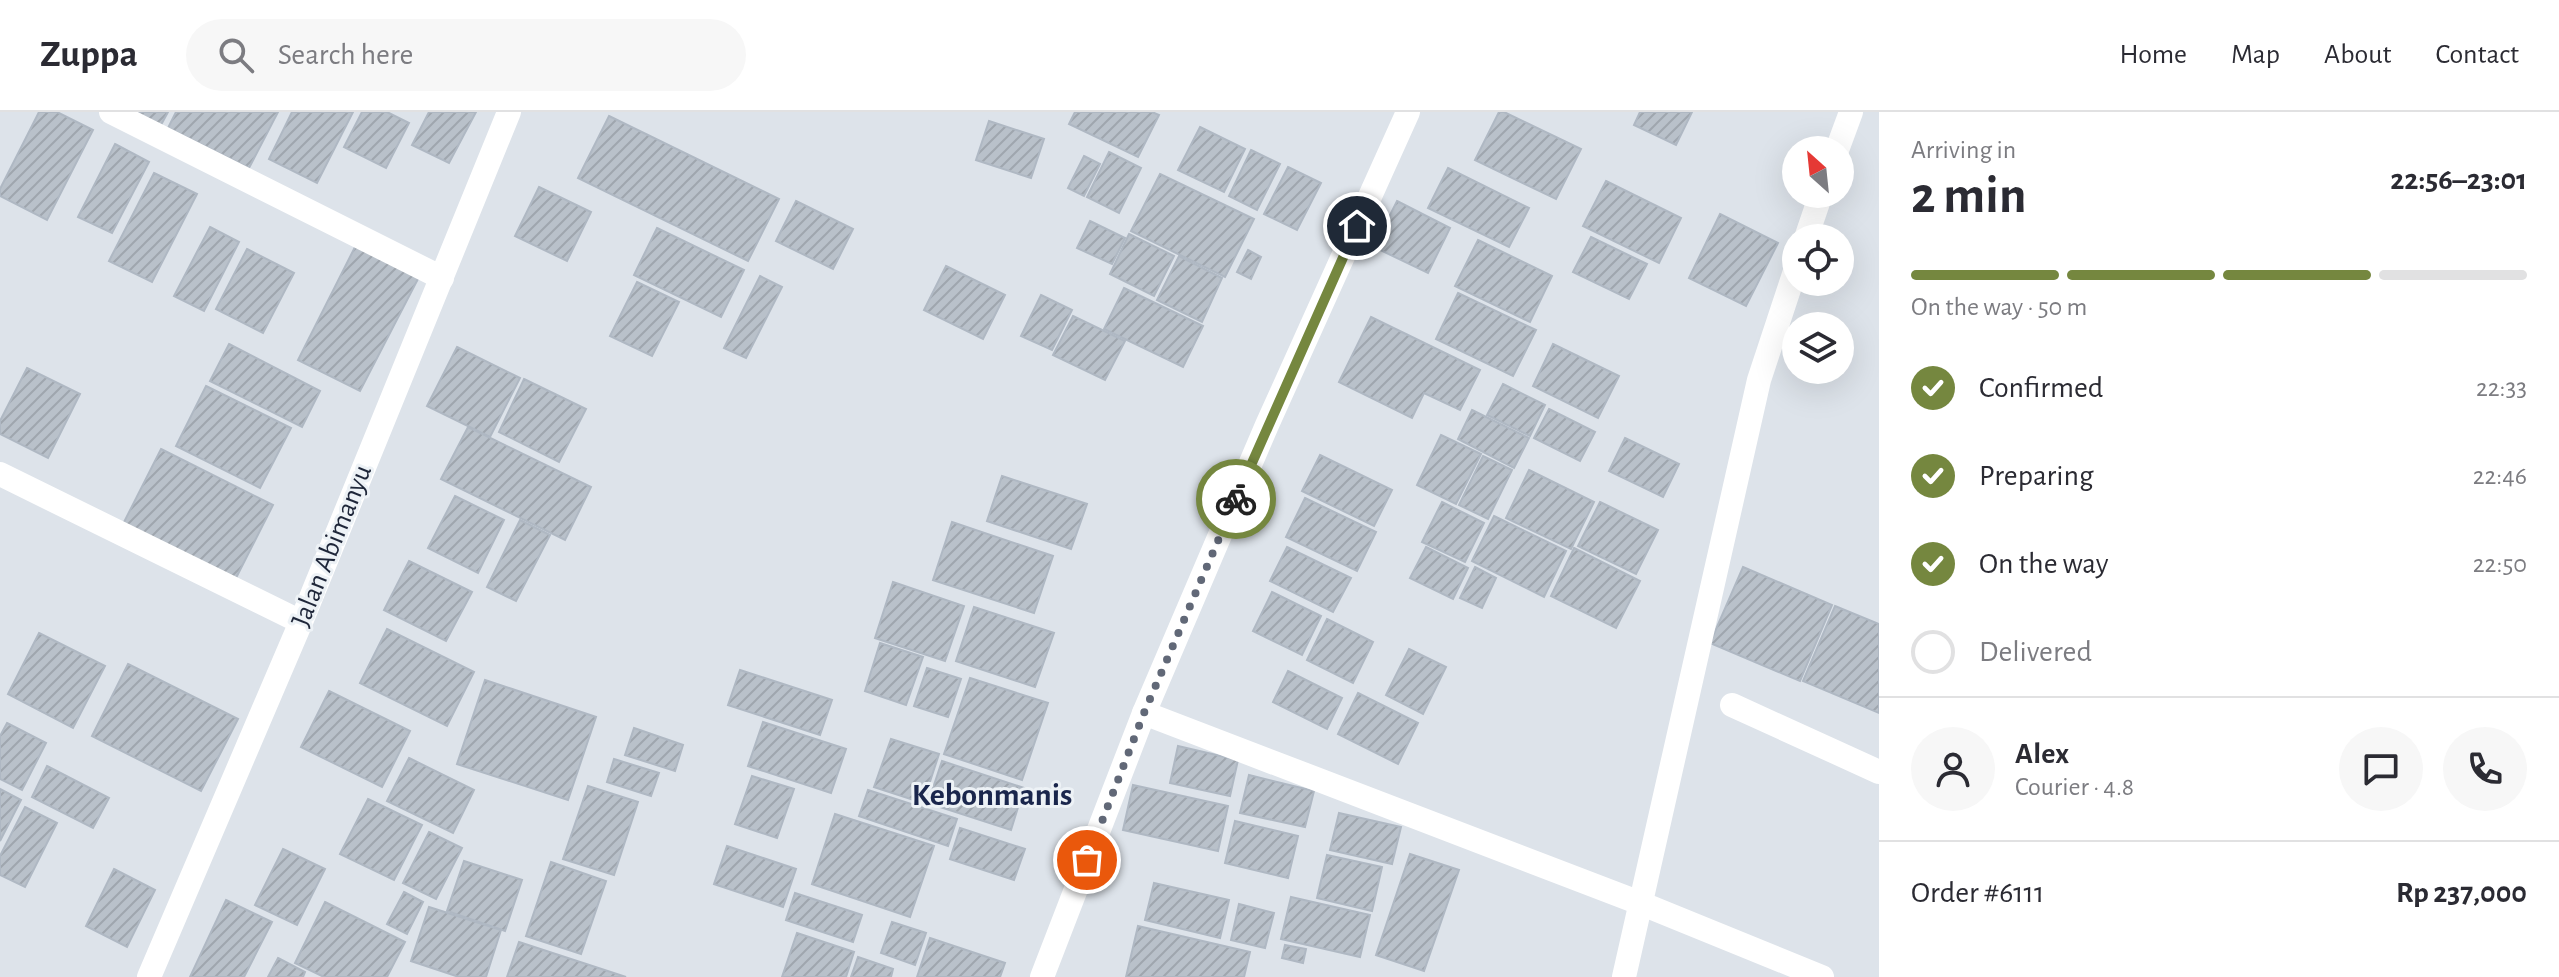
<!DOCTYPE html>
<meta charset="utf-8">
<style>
:root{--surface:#fff;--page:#f7f7f7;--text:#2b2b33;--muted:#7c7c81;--line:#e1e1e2;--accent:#75873f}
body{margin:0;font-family:"Alegreya Sans",sans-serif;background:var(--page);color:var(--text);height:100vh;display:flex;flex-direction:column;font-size:30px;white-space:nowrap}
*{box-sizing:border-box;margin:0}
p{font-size:26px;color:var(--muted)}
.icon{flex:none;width:44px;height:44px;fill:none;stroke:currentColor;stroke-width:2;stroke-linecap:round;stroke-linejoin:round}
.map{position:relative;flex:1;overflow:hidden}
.panel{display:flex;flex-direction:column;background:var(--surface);width:680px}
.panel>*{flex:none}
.needle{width:52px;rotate:333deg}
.tools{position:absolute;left:1782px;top:24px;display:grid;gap:16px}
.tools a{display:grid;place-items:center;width:72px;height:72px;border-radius:50%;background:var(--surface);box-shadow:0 8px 32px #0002;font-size:40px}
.pin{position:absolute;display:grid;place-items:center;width:68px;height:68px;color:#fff;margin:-34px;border:4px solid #fff;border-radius:50%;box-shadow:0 2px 8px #0007}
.courier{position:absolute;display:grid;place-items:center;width:80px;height:80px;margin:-40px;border:6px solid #75873f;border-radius:50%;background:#fff;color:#222;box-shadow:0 2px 10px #0007}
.overview em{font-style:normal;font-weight:700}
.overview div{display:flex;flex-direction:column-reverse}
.overview{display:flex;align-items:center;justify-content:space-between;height:136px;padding:0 32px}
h1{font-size:52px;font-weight:700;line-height:60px}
.bar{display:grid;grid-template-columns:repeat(4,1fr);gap:12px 8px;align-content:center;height:96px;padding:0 32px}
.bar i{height:10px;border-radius:6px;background:var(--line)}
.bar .active{background:var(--accent)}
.bar p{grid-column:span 4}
.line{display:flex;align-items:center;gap:20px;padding:0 32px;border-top:2px solid var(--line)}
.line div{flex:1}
.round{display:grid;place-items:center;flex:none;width:84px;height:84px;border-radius:42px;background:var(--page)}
ol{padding:0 32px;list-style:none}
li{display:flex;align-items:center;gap:24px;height:88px}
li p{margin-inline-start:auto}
li .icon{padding:8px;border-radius:50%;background:var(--accent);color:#fff;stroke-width:4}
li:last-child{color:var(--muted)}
li i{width:44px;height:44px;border:4px solid var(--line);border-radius:50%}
header{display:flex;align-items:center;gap:48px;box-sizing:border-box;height:112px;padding:0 40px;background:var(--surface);border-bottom:2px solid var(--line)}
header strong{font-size:38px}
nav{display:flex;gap:44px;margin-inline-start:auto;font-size:28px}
.search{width:560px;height:72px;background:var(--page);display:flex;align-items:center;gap:20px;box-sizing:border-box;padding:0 28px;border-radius:44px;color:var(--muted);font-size:30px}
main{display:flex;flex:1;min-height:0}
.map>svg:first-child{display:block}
.building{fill:url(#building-hatch);stroke:#afb8c3;stroke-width:2}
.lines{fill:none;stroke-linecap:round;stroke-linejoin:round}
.minor{stroke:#fff;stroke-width:24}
.done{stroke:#616877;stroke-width:8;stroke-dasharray:0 14.4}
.route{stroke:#75873f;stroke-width:10}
.labels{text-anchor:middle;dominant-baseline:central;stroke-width:6;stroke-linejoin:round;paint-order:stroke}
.street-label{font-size:28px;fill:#1e2639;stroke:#edf2f6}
.quarter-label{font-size:32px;font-weight:bold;fill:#1a264c;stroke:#edf2f6}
</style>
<header>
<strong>Zuppa</strong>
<div class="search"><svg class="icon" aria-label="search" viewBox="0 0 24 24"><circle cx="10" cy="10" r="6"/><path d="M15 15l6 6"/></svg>Search here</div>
<nav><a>Home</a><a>Map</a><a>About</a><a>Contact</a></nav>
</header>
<main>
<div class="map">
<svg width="1879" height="865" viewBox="0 0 1879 865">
<defs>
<pattern id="building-hatch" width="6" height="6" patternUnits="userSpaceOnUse" patternTransform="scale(2)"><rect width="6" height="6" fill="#b9c1ca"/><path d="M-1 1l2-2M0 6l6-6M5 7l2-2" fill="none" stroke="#9fa6ae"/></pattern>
</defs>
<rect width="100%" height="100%" fill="#dde3ea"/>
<!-- building -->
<g class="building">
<polygon points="39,0 57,0 93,18 47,108 0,84 0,77"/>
<polygon points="135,0 168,0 161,13"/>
<polygon points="176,0 278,0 249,56 168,16"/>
<polygon points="292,0 353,0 317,71 269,47"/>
<polygon points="362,0 387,0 409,11 386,56 344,35"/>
<polygon points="429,0 476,0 449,51 412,33"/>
<polygon points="1075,0 1152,0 1159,3 1138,45 1069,12"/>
<polygon points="1499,0 1504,0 1581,37 1556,87 1475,48"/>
<polygon points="1640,0 1692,0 1676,33 1634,13"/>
<polygon points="609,4 779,87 748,149 578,66"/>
<polygon points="989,9 1044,27 1031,66 976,48"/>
<polygon points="1200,15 1245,37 1224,80 1178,58"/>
<polygon points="115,32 149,50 112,121 78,105"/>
<polygon points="1251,38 1280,52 1257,98 1229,84"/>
<polygon points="1109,40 1141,56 1119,101 1087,85"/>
<polygon points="1084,44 1100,52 1084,84 1068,76"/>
<polygon points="1288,55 1321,71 1297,118 1264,102"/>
<polygon points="1448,56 1529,96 1509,135 1428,96"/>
<polygon points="154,61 197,82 152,170 109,149"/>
<polygon points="1160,62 1254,107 1225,165 1131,119"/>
<polygon points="1606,69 1681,106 1659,151 1583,114"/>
<polygon points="539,75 591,100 567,149 515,124"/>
<polygon points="796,89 853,117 833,157 776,129"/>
<polygon points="1397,89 1450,116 1428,161 1374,135"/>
<polygon points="1720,102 1778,131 1746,194 1689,166"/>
<polygon points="1090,109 1125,126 1112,152 1077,136"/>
<polygon points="210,115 239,130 204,199 174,184"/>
<polygon points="657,116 744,158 721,205 634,163"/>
<polygon points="1129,122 1174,144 1154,184 1110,162"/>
<polygon points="1591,125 1647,152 1629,187 1573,160"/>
<polygon points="1478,128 1552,164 1530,210 1455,174"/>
<polygon points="356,133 419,165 360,279 298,248"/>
<polygon points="247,137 294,161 263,221 216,197"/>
<polygon points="1248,138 1261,145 1251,167 1237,160"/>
<polygon points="1179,144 1222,166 1202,210 1157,188"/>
<polygon points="946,154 1005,183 983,227 924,198"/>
<polygon points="760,164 782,175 746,246 724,236"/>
<polygon points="637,170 679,190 652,244 610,224"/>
<polygon points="1124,176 1203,214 1183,255 1104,217"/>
<polygon points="1458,181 1536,218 1513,264 1436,227"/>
<polygon points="1041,183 1072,198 1052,238 1021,224"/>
<polygon points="1073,204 1125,229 1105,268 1053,243"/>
<polygon points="1371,205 1480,258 1460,298 1424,281 1412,306 1339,270"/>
<polygon points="229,232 320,279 302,315 210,269"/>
<polygon points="1553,232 1619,264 1598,306 1533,274"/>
<polygon points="457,235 520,266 490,325 427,294"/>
<polygon points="27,256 80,282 48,346 0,322 0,309"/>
<polygon points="524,267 586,297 559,350 499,320"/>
<polygon points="1503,272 1545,293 1530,324 1487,303"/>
<polygon points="206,274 291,316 260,376 176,334"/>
<polygon points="1549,297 1595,320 1580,349 1534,326"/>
<polygon points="1472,298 1529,326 1514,356 1458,327"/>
<polygon points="468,315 591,375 565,428 441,367"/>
<polygon points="1441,323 1481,342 1456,392 1417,373"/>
<polygon points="1625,326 1679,352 1663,385 1609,359"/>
<polygon points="161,337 273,393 233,472 121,416"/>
<polygon points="1320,343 1392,378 1374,414 1302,379"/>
<polygon points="1483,344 1512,358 1488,407 1459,393"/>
<polygon points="1529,358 1594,390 1571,437 1506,406"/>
<polygon points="1002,364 1087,392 1071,437 987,409"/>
<polygon points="455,384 504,408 478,461 428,436"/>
<polygon points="1305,386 1376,420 1357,459 1286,425"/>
<polygon points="1442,390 1484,411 1465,450 1422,430"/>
<polygon points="1600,390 1658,418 1636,462 1578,434"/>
<polygon points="1494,404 1566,439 1544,485 1472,449"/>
<polygon points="520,408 550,423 516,489 487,475"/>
<polygon points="952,410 1053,444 1034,501 933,468"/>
<polygon points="1287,435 1351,466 1333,500 1270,469"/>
<polygon points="1426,435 1468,456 1453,487 1410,466"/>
<polygon points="1574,436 1640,469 1616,516 1551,484"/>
<polygon points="409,449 472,480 446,529 384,498"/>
<polygon points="1475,455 1496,466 1482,496 1460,486"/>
<polygon points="1743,455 1832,493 1800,569 1710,531"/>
<polygon points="893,470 964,494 945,549 875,526"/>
<polygon points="1272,480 1321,504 1302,543 1253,519"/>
<polygon points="1835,494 1879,512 1879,601 1803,569"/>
<polygon points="974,495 1054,521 1035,575 956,549"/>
<polygon points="1327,507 1373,530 1353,571 1307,548"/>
<polygon points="387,517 474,560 447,614 360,571"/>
<polygon points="39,521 105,554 73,616 8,582"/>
<polygon points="880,531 923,545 906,593 865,579"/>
<polygon points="1409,537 1446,555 1423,602 1386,583"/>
<polygon points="128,552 238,607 201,679 92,624"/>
<polygon points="927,556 961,567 948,605 914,594"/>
<polygon points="740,558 832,588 820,623 728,593"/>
<polygon points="1288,559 1342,586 1327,617 1273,590"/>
<polygon points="970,566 1048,591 1022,668 944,642"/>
<polygon points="485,568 596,605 568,688 457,652"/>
<polygon points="329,579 410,619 382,675 301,635"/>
<polygon points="1358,581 1418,611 1398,652 1338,622"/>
<polygon points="763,610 846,637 831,681 748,654"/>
<polygon points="7,611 46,631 22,678 0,667 0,624"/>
<polygon points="634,616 683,633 675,659 625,643"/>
<polygon points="891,627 939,642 923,691 874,675"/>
<polygon points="1178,634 1238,648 1230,684 1170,671"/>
<polygon points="409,646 474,678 453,721 387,689"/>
<polygon points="614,647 659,661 651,684 607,670"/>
<polygon points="942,649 1024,676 1011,718 928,691"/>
<polygon points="47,654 109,686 93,716 32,685"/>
<polygon points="1249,663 1314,679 1305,715 1240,701"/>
<polygon points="752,664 794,677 777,726 735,712"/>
<polygon points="1133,673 1228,694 1218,739 1123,718"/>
<polygon points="588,674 638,690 614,763 563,747"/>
<polygon points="0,677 21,688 0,729"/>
<polygon points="868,678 957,707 948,734 859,704"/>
<polygon points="368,687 422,713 394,768 340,742"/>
<polygon points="25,695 57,711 25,775 0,763 0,744"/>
<polygon points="1339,701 1401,715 1392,752 1330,738"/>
<polygon points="835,702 934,734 910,805 812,772"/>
<polygon points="1235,709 1298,724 1288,766 1225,751"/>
<polygon points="960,716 1025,737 1014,768 950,747"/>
<polygon points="429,720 462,736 436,787 403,771"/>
<polygon points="727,734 796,757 783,795 714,772"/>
<polygon points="283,737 325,757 297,813 255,793"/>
<polygon points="1410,742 1459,758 1424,859 1376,843"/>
<polygon points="1327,743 1382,755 1372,799 1317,786"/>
<polygon points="464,749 522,768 505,819 447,799"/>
<polygon points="551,750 606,769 581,842 526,824"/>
<polygon points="114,757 155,778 127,835 86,814"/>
<polygon points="1154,771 1229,788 1220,826 1145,808"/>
<polygon points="404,780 423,790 407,822 387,812"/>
<polygon points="795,781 862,803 853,830 786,808"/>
<polygon points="1291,785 1370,803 1360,845 1281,827"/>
<polygon points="226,788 272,810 244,865 190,865"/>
<polygon points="325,790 405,830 387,865 324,865 295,851"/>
<polygon points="1239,792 1274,801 1265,836 1231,828"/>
<polygon points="429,795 501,818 486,865 459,865 411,849"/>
<polygon points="892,810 926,821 915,853 881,841"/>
<polygon points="1138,814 1250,840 1244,865 1126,865"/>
<polygon points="797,821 854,840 846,865 782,865"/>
<polygon points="930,826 1005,851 1000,865 917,865"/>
<polygon points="519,830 626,865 507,865"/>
<polygon points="1285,833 1306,837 1303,851 1282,846"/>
<polygon points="858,845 893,857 891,865 851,865"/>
<polygon points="278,846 305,860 303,865 268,865"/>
</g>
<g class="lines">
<!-- minor -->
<g class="minor">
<polyline points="111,0 442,166"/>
<polyline points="1837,38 1851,0"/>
<polyline points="1806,126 1821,82"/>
<polyline points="0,362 301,510"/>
<polyline points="1732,593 1879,660"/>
<polyline points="1144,601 1640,791 1822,865"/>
<polyline points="149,865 301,510 509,0"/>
<polyline points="1042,865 1144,601 1267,313 1408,0"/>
<polyline points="1624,865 1759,268 1796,156"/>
</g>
</g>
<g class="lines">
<!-- done -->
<polyline class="done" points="1087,748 1144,601 1236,387"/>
<!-- route -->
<polyline class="route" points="1236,387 1357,114"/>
</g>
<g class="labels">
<!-- street labels -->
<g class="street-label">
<text transform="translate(332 434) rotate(-68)">Jalan Abimanyu</text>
</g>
<!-- quarter labels -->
<g class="quarter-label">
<text x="992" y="683">Kebonmanis</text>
</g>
</g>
</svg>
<div class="tools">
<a><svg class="needle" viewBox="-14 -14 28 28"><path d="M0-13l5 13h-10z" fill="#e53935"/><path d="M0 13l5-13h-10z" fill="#7c7c81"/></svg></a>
<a><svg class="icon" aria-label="locate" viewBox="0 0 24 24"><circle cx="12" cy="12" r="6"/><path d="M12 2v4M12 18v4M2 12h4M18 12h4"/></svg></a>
<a><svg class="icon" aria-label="layers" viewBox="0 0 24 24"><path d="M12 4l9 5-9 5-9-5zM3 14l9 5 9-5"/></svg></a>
</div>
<div class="pin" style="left:1087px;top:748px;background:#ea580c"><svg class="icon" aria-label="bag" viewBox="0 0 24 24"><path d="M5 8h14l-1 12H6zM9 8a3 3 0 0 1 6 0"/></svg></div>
<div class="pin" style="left:1357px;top:114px;background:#1f2937"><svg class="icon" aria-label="home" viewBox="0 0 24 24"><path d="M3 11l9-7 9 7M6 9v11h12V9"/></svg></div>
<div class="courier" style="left:1236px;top:387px"><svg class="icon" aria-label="bike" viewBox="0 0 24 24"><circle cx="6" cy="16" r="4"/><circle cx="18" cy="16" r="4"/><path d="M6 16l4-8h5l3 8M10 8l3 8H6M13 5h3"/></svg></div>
</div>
<section class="panel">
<div class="overview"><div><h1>2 min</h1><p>Arriving in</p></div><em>22:56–23:01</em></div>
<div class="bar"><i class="active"></i><i class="active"></i><i class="active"></i><i></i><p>On the way · 50 m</p></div>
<ol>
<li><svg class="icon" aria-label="check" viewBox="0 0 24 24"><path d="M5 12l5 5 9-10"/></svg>Confirmed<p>22:33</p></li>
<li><svg class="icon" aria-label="check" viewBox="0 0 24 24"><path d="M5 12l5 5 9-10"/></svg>Preparing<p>22:46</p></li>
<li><svg class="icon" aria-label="check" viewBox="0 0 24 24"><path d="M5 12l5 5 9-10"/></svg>On the way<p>22:50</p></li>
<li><i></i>Delivered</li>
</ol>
<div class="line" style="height:144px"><a class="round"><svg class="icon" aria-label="person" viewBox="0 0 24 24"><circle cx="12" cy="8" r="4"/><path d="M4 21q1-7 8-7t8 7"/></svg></a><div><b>Alex</b><p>Courier · 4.8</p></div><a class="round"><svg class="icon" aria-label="chat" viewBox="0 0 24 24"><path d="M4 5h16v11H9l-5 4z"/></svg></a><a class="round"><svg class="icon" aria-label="phone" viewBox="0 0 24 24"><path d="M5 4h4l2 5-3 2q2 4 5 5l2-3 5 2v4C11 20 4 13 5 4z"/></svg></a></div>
<div class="line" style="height:104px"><div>Order #6111</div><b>Rp 237,000</b></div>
</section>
</main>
